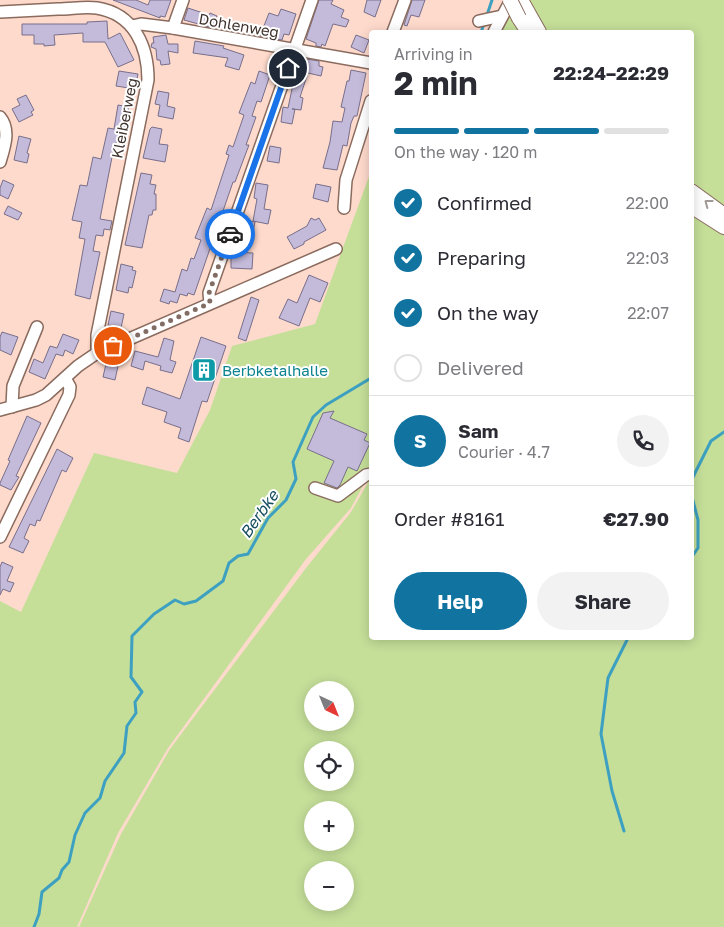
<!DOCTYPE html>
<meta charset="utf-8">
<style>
:root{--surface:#fff;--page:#f2f2f3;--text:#2b2b33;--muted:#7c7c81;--line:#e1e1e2;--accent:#1073a0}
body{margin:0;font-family:"Golos Text",sans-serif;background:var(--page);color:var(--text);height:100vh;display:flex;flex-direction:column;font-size:19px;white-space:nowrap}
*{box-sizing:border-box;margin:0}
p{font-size:16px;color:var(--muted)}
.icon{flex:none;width:28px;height:28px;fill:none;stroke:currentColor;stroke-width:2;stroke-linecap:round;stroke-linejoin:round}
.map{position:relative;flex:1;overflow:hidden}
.drawer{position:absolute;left:369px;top:30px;width:325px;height:610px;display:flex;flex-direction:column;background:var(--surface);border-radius:5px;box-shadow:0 2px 12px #0003}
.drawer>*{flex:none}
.needle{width:32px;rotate:137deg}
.controls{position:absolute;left:304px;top:681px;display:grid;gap:10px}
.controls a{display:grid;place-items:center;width:50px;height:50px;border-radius:50%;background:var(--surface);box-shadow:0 2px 12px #0003;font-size:25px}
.pin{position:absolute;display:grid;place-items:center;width:42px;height:42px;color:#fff;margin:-21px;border:2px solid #fff;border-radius:50%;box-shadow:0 1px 5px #0007}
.courier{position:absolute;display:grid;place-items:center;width:50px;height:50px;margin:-25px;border:4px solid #1a73e8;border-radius:50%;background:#fff;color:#222;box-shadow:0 1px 6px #0007}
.summary em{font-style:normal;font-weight:700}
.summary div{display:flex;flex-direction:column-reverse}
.summary{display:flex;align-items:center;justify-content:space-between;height:85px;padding:0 25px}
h1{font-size:32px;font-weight:700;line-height:38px}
.bar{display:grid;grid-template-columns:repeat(4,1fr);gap:8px 5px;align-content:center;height:60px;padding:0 25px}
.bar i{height:6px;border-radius:4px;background:var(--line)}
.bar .current{background:var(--accent)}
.bar p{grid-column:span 4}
.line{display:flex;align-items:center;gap:12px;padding:0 25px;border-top:1px solid var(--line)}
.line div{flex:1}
.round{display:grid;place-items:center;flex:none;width:52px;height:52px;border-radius:26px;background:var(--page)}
ol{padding:0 25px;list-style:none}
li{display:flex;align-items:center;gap:15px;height:55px}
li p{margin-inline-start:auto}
li .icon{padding:5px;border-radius:50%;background:var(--accent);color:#fff;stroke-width:4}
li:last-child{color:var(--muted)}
li i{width:28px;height:28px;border:2px solid var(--line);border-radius:50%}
.cta{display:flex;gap:10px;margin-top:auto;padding:10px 25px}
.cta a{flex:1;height:58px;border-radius:30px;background:var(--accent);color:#fff;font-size:20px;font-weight:700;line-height:58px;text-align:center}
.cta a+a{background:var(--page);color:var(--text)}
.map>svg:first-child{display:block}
.green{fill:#c5df99;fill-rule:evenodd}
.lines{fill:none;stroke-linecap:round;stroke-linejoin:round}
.stream{stroke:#3da0c1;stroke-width:3}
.building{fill:#c4bad9;stroke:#786f8b}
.minor-casing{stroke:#8a6b5e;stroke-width:14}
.major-casing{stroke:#8a6b5e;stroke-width:16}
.minor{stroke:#fff;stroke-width:11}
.major{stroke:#fff;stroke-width:14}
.major-bridge-casing{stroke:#8a6b5e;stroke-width:16;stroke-linecap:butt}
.major-bridge{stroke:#fff;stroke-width:14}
.oneway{stroke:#a09996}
.done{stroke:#826d65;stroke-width:5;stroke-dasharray:0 9}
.route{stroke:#1a73e8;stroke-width:6}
.labels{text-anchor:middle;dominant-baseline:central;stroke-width:4;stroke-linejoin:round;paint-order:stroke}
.street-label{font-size:15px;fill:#40332d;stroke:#fff}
.culture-label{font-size:15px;fill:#0d838f;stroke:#fff;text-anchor:start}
.water-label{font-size:16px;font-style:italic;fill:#174e60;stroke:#fff}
</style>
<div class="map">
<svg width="724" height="927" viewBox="0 0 724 927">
<rect width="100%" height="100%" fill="#fedacc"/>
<!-- green -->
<g class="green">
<path d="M525,0H724V927H79L121,834L170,749L306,568L351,512L371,477V638H691V32H498L508,16L513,21ZM312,690H345V722H312ZM312,750H345V782H312ZM312,810H345V842H312ZM312,870H345V902H312Z"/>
<polygon points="371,171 371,471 351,508 306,559 168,748 118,833 77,927 0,927 0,601 21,612 94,453 177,473 210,410 232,346 315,324"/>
</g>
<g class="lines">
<!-- stream -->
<g class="stream">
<polyline points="487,15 492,0"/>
<polyline points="481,32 484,24"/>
<polyline points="691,481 711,441 724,432"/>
<polyline points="691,493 698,520 698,548 691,558"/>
<polyline points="624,831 612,791 601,734 608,678 628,638"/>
<polyline points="34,927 39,914 42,892 59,878 62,870 69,862 75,835 85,813 100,798 105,781 124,753 127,726 136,713 135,702 142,692 131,677 132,636 154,614 175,600 184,604 196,601 223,581 229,563 238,556 248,554 268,518 286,500 296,479 293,462 313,417 326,405 371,378"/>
</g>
</g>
<!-- building -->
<g class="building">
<polygon points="113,0 136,0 148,5 150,0 171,0 165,17 160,16 160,18"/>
<polygon points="319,0 333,0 331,4 344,10 341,17 349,20 346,27 333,24 325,46 322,44 321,47 316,46 316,43 306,39"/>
<polygon points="367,0 381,0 375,17 364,12"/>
<polygon points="412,0 425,0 419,17 411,15 407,26 404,25"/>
<polygon points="188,8 209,15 210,13 217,16 213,28 184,20"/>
<polygon points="281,9 296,14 289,35 284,34 282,40 260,36 269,13 278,16"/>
<polygon points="107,21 108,39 120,33 134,60 118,67 105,42 83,42 83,33 54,35 55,45 44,46 44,44 34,44 34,35 22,35 22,24 87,24 87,22"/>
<polygon points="166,35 168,44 178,44 178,53 168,51 170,64 161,65 160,60 157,60 156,49 151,47 152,43 154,43 153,37"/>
<polygon points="356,35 369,40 364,53 351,47"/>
<polygon points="195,41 224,46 223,48 244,55 239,70 225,66 228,58 193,53"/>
<polygon points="306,59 319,61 319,66 323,67 321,76 308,73 300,97 303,98 301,110 292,109 295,109 292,124 281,122 283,107 288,108 296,70 302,72"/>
<polygon points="351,70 366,73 357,116 354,116 351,123 347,146 343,145 337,170 323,168 330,142 333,121 342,122 345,108 341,107 347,81 349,81"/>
<polygon points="119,71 138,74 135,89 116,86"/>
<polygon points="259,71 270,75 261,102 257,101 252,116 256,117 246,145 249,145 235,182 233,182 194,295 188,293 187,296 180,294 177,303 170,301 169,304 160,301 164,289 175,292 182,269 187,271 191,258 194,259 201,240 195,238 207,208 211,210 229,155 226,154 229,145 233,147 244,115 239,113 251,82 255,84"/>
<polygon points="158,91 169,93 167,106 175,108 173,119 158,116 160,105 155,104"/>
<polygon points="26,95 34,110 31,112 33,115 19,122 12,109 20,105 17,99"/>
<polygon points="118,105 129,107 123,138 118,137 113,152 100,219 112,221 110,230 104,229 103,236 96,235 93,251 100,252 90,299 75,295 85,239 79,238 82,222 72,220 80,185 87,186 93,157 101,159 108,128 114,129"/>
<polygon points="152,127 162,129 159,144 168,145 165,162 143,158 150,129"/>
<polygon points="19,136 31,139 27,153 29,154 27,163 14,160"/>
<polygon points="270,146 281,148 279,163 267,161"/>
<polygon points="141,173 152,175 150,184 156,185 154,194 156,194 156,210 153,210 152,215 149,215 142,248 125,245"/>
<polygon points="3,180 14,185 8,199 0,195 0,188"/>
<polygon points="256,183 268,185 264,209 271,210 268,224 253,221 257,199 254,198"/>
<polygon points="316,184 331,187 328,202 313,198"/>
<polygon points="8,206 22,213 18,220 4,214"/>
<polygon points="311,218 315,220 319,218 326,230 304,242 304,244 294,249 287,237 307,226"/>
<polygon points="244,220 255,222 252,237 241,235"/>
<polygon points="231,252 253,253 252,269 231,268"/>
<polygon points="121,264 133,267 132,270 136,271 132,288 129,287 128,293 116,290"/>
<polygon points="309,275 328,283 320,302 310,298 299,326 279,318 288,299 297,303"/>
<polygon points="251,297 259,300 246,341 238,338"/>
<polygon points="111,311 124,314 121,328 108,325"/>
<polygon points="2,332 18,337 11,355 0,350 0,337"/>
<polygon points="63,334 79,340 73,354 65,350 63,356 56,354 45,379 29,372 34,359 43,363 50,346 57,348"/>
<polygon points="201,337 226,346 207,402 202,401 189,442 178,438 181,428 164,422 167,412 142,404 147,387 180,399"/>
<polygon points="164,338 174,341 170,360 176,362 172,373 160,370 161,366 145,361 143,370 131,366 135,351 158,357"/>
<polygon points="106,364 118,366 115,380 103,377"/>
<polygon points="334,411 330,418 367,434 364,440 370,443 357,471 348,467 340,485 337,488 324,483 334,461 307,449 323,413"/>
<polygon points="27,416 41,423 16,476 19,477 11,490 0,485 0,483 10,461 8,460"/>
<polygon points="57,449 73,458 66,472 62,470 40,521 37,520 35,526 30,524 24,538 29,541 23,553 9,547"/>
<polygon points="2,562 13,567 7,581 14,583 10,592 3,589 0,595 0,567"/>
</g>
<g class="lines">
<defs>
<g id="minor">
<path d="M0,12C19,11 39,10 58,9C71,9 85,6 97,8C134,14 148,46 148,80L97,335V353"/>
<polyline points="479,21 502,16"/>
<polyline points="132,26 141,24 173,28 371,63"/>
<polyline points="173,28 183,0"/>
<polyline points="393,32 405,0"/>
<polyline points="494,32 511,0"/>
<path d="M0,117C11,130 4,148 0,162"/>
<polyline points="344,208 346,180 371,101"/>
<polyline points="210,303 209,293 312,0"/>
<polyline points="12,407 13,386 37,327"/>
<polyline points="0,410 36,400 46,395 78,366 97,353 336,249"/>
<polyline points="315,488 338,496 366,475 371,474"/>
<polyline points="0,537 69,395 70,387 65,378"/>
</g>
<g id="major">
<polyline points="521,0 539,32"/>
<polyline points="519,18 528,32"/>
<polyline points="691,191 724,215"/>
<polyline points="691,206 724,227"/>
</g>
</defs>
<!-- minor casing -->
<use href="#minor" class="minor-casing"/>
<!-- major casing -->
<use href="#major" class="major-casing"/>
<!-- minor -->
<use href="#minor" class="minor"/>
<!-- major -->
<use href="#major" class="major"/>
<defs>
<polyline id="major-bridge" points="510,0 519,18"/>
</defs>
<!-- major-bridge casing -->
<use href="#major-bridge" class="major-bridge-casing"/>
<!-- major-bridge -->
<use href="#major-bridge" class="major-bridge"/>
</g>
<!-- one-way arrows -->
<defs><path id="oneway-chevron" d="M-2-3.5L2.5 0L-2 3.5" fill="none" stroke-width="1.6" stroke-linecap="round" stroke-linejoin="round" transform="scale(1.25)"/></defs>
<use class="oneway" href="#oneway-chevron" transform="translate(708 203) rotate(-143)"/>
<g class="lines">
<!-- done -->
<polyline class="done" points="113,346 210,303 209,293 230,234"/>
<!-- route -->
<polyline class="route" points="230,234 288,68"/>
</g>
<!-- icons -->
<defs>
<symbol id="building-square" viewBox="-11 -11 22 22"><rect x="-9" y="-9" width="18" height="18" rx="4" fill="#0f9aa8" stroke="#fff"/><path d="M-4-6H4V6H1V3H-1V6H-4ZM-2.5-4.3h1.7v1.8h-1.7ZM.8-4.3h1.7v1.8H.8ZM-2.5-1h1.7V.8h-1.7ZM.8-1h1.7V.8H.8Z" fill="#fff"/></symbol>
</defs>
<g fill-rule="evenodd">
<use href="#building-square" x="190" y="356" width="28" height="28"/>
</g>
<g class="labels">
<!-- street labels -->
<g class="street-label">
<text transform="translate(239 25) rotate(10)">Dohlenweg</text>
<text transform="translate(124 118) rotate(-79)">Kleiberweg</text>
</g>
<!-- culture labels -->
<g class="culture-label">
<text x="222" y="370">Berbketalhalle</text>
</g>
<!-- water labels -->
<g class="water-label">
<text transform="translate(259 514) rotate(-55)">Berbke</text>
</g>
</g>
</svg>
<div class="controls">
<a><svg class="needle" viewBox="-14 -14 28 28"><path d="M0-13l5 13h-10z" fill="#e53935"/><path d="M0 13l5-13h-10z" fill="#7c7c81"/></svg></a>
<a><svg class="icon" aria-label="locate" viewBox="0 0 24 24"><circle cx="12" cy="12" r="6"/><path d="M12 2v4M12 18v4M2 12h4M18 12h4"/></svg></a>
<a>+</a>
<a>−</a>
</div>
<div class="pin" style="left:113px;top:346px;background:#ea580c"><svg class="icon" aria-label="bag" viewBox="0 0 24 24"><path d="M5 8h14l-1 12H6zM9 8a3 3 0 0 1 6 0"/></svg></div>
<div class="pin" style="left:288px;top:68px;background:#1f2937"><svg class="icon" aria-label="home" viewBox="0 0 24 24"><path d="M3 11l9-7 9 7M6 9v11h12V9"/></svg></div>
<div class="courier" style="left:230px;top:234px"><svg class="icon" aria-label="car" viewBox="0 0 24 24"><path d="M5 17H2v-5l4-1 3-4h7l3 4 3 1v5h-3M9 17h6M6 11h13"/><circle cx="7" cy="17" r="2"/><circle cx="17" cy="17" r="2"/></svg></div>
<section class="drawer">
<div class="summary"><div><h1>2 min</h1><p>Arriving in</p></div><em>22:24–22:29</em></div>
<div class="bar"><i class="current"></i><i class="current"></i><i class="current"></i><i></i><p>On the way · 120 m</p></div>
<ol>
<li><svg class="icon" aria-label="check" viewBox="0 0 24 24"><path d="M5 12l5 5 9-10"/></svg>Confirmed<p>22:00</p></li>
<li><svg class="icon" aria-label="check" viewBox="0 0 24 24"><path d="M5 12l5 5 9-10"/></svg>Preparing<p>22:03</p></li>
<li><svg class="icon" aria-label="check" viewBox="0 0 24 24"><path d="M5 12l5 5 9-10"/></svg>On the way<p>22:07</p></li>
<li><i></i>Delivered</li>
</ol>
<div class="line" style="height:90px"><b class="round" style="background:var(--accent);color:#fff">S</b><div><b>Sam</b><p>Courier · 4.7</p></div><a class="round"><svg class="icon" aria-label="phone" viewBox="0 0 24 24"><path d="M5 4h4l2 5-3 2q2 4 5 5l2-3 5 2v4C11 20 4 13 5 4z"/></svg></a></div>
<div class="line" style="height:65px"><div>Order #8161</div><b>€27.90</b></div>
<div class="cta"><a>Help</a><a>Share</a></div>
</section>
</div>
